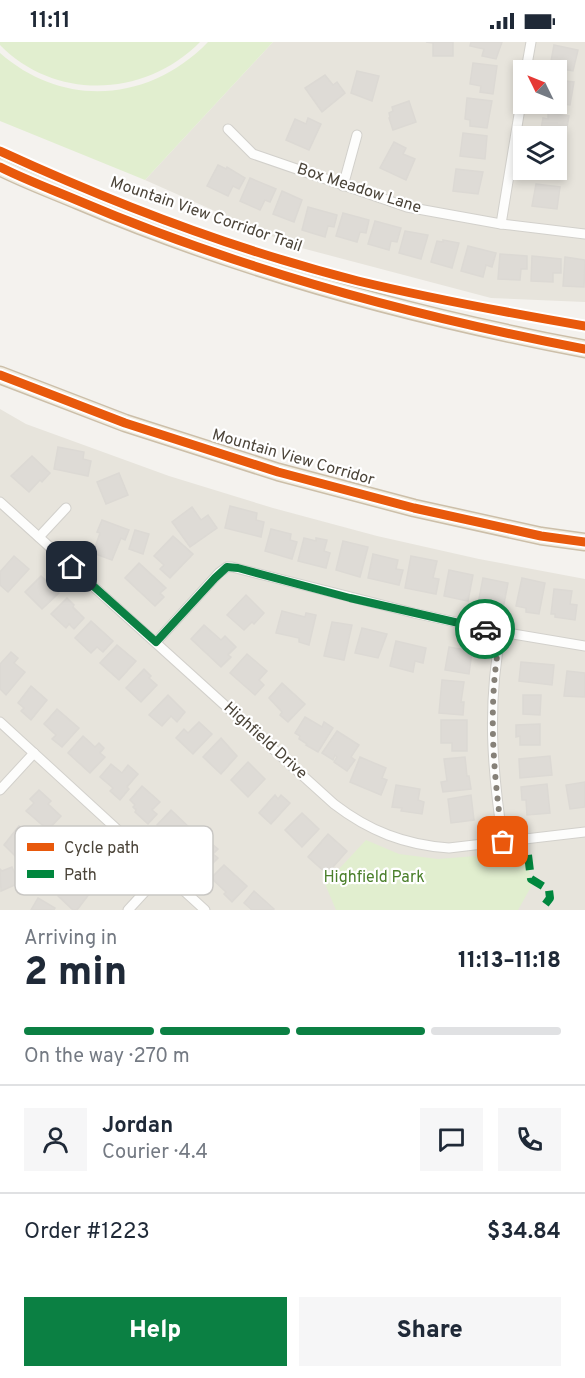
<!DOCTYPE html>
<meta charset="utf-8">
<style>
:root{--surface:#fff;--page:#f6f6f7;--text:#1f2937;--muted:#747a83;--line:#e0e1e3;--accent:#0b8043}
body{margin:0;font-family:Overpass,sans-serif;background:var(--page);color:var(--text);height:100vh;display:flex;flex-direction:column;font-size:22px;white-space:nowrap}
*{box-sizing:border-box;margin:0}
p{font-size:20px;color:var(--muted)}
.icon{flex:none;width:33px;height:33px;fill:none;stroke:currentColor;stroke-width:2;stroke-linecap:round;stroke-linejoin:round}
.map{position:relative;height:868px;overflow:hidden}
.sheet{display:flex;flex-direction:column;background:var(--surface);flex:1}
.sheet>*{flex:none}
.needle{width:39px;rotate:313deg}
.buttons{position:absolute;left:513px;top:18px;display:grid;gap:12px}
.buttons a{display:grid;place-items:center;width:54px;height:54px;border-radius:0px;background:var(--surface);box-shadow:0 3px 9px #0003;font-size:30px}
.pin{position:absolute;display:grid;place-items:center;width:51px;height:51px;color:#fff;margin:-26px;border-radius:12px;box-shadow:0 3px 9px #0006}
.courier{position:absolute;display:grid;place-items:center;width:60px;height:60px;margin:-30px;border:4px solid #0b8043;border-radius:50%;background:#fff;color:#222;box-shadow:0 2px 8px #0007}
.overview em{font-style:normal;font-weight:800}
.overview div{display:flex;flex-direction:column-reverse}
.overview{display:flex;align-items:center;justify-content:space-between;height:102px;padding:0 24px}
h1{font-size:39px;font-weight:800;line-height:45px}
.bar{display:grid;grid-template-columns:repeat(4,1fr);gap:9px 6px;align-content:center;height:72px;padding:0 24px}
.bar i{height:8px;border-radius:4px;background:var(--line)}
.bar .current{background:var(--accent)}
.bar p{grid-column:span 4}
.line{display:flex;align-items:center;gap:15px;padding:0 24px;border-top:2px solid var(--line)}
.line div{flex:1}
.round{display:grid;place-items:center;flex:none;width:63px;height:63px;border-radius:0px;background:var(--page)}
.primary-button{display:flex;gap:12px;margin-top:auto;padding:12px 24px}
.primary-button a{flex:1;height:69px;border-radius:0px;background:var(--accent);color:#fff;font-size:24px;font-weight:800;line-height:69px;text-align:center}
.primary-button a+a{background:var(--page);color:var(--text)}
.status{display:flex;justify-content:space-between;align-items:center;height:42px;padding:0 30px;background:var(--surface);direction:ltr}
.status svg{height:16px;fill:currentColor}
.map>svg:first-child{display:block}
.residential{fill:#e7e4dc;fill-rule:evenodd}
.green{fill:#e1eecf}
.building{fill:#dedbd6;stroke:#dcd9d4;stroke-width:1.5}
.lines{fill:none;stroke-linecap:round;stroke-linejoin:round}
.minor-casing{stroke:#d2d0cb;stroke-width:11}
.trunk-casing{stroke:#ccbfa9;stroke-width:19}
.minor{stroke:#fdfdfc;stroke-width:9}
.trunk{stroke:#f0ece0;stroke-width:16}
.quiet{stroke:#00873e;stroke-width:8;stroke-dasharray:15 8;stroke-linecap:butt}
.cycleway-casing{stroke:#fff;stroke-width:13}
.cycleway{stroke:#e8590c;stroke-width:9}
.done{stroke:#868178;stroke-width:6;stroke-dasharray:0 10.8}
.route{stroke:#0b8043;stroke-width:8}
.labels{text-anchor:middle;dominant-baseline:central;stroke-width:4.5;stroke-linejoin:round;paint-order:stroke}
.street-label{font-size:16px;fill:#4b4439;stroke:#fff}
.park-label{font-size:16px;fill:#4a7f2a;stroke:#fff}
.key{fill:#fff;stroke:#c9c7c4;stroke-width:1.5}
.key-label{font-size:16px;fill:#4b4439}
</style>
<div class="status"><b>11:11</b><svg viewBox="0 0 49 12"><path d="M0 12V9h3v3zM5 12V6h3v6zM10 12V3h3v9zM15 12V0h3v12zM26 1h20v11H26zM47 4h2v5h-2z"/></svg></div>
<div class="map">
<svg width="585" height="868" viewBox="0 0 585 868">
<rect width="100%" height="100%" fill="#f4f2ee"/>
<!-- residential -->
<g class="residential">
<path d="M273,0H585V260L491,256L294,204L145,138ZM524,28H556V62H524ZM524,94H556V128H524Z"/>
<polygon points="0,367 26,382 169,434 273,466 377,494 479,517 585,537 585,868 0,868"/>
</g>
<!-- green -->
<g class="green">
<path d="M0,0H200C146,55 56,60 0,3Z"/>
<path d="M208,0H273L145,138L0,79V11C64,67 150,60 208,0Z"/>
<polygon points="366,798 399,812 438,817 525,810 532,843 518,868 336,868 325,842"/>
</g>
<!-- building -->
<g class="building">
<polygon points="426,0 453,0 453,14 433,14 433,1"/>
<polygon points="471,0 502,0 496,17 482,14 484,7 470,4"/>
<polygon points="554,3 578,8 573,29 550,25"/>
<polygon points="473,21 497,24 493,52 480,50 481,44 470,42"/>
<polygon points="357,29 379,34 372,59 351,51"/>
<polygon points="325,33 333,43 337,40 345,51 322,70 305,46"/>
<polygon points="556,38 574,40 570,63 556,61"/>
<polygon points="467,56 492,59 487,86 470,84 470,78 465,77"/>
<polygon points="409,59 416,80 393,88 389,76 390,75 389,71 393,69 392,65"/>
<polygon points="548,71 569,74 565,96 540,93 543,76 548,77"/>
<polygon points="308,76 321,82 309,108 286,98 295,77 306,82"/>
<polygon points="463,91 487,94 485,117 460,114"/>
<polygon points="394,100 406,106 403,112 415,117 406,138 380,126"/>
<polygon points="556,105 564,106 561,128 554,128 556,128"/>
<polygon points="218,123 226,127 227,125 245,136 239,147 233,144 228,154 207,144"/>
<polygon points="456,127 483,130 478,152 453,149"/>
<polygon points="250,136 276,147 270,160 265,158 260,168 240,159"/>
<polygon points="536,142 560,145 557,167 532,164"/>
<polygon points="282,149 302,158 294,180 273,172"/>
<polygon points="308,165 337,173 334,185 328,184 325,195 302,188"/>
<polygon points="343,171 369,178 366,191 360,190 357,200 336,194"/>
<polygon points="375,179 401,186 397,200 391,199 389,208 368,202"/>
<polygon points="405,189 428,193 421,217 399,211"/>
<polygon points="443,198 459,201 452,226 431,220 437,199 443,200"/>
<polygon points="468,204 496,211 492,225 486,223 483,235 461,229"/>
<polygon points="500,212 527,214 527,227 521,227 520,238 498,237"/>
<polygon points="532,214 561,217 561,231 553,231 553,240 531,239"/>
<polygon points="565,215 585,218 584,245 563,244"/>
<polygon points="58,405 84,410 83,417 91,419 88,434 54,427"/>
<polygon points="32,414 50,431 42,440 40,438 29,450 11,434"/>
<polygon points="119,431 128,453 106,462 97,440"/>
<polygon points="230,464 257,471 256,478 264,480 261,495 225,486"/>
<polygon points="192,465 201,478 208,473 217,486 190,505 172,480"/>
<polygon points="102,478 129,488 125,498 121,496 112,518 93,511 100,491 97,490"/>
<polygon points="271,487 291,492 290,498 297,500 292,517 265,509"/>
<polygon points="135,488 149,492 143,512 129,507"/>
<polygon points="173,494 193,512 170,536 160,527 164,523 154,514"/>
<polygon points="304,496 316,499 316,496 327,498 324,509 330,511 326,526 298,519"/>
<polygon points="343,499 368,505 360,535 336,528"/>
<polygon points="373,512 398,518 396,527 403,528 399,543 368,536"/>
<polygon points="14,514 29,527 8,550 0,543 0,530"/>
<polygon points="411,514 437,519 433,536 439,537 436,552 405,546"/>
<polygon points="139,521 166,546 160,551 164,555 155,564 125,536"/>
<polygon points="449,528 473,533 468,559 444,554"/>
<polygon points="41,534 59,551 42,567 25,550"/>
<polygon points="483,536 508,541 503,567 478,562"/>
<polygon points="522,536 545,541 539,572 526,570 526,566 516,564"/>
<polygon points="554,547 572,549 570,562 577,563 575,578 555,575 555,572 551,572"/>
<polygon points="246,553 264,571 254,582 252,580 244,588 227,573"/>
<polygon points="67,556 74,563 73,565 84,576 74,587 69,582 66,586 51,572"/>
<polygon points="282,569 305,575 306,571 316,573 309,603 299,600 299,596 276,591"/>
<polygon points="91,579 113,599 103,610 97,605 91,611 75,596"/>
<polygon points="332,580 352,583 344,618 324,614"/>
<polygon points="204,583 221,598 225,594 236,605 228,613 231,615 221,625 191,597"/>
<polygon points="362,586 387,592 378,616 355,611"/>
<polygon points="396,599 426,606 423,621 415,619 413,630 390,624"/>
<polygon points="117,603 136,619 119,638 100,621"/>
<polygon points="449,605 472,609 469,632 445,628"/>
<polygon points="11,610 18,616 14,621 25,630 6,653 0,647 0,622"/>
<polygon points="247,612 267,629 259,638 264,643 255,653 230,631"/>
<polygon points="521,620 554,623 552,643 519,639"/>
<polygon points="144,627 151,634 149,636 157,643 141,660 126,646"/>
<polygon points="567,629 585,631 585,655 564,654"/>
<polygon points="442,638 464,640 461,660 464,660 463,673 439,671"/>
<polygon points="282,641 305,662 288,680 280,673 282,670 269,656"/>
<polygon points="31,644 47,658 31,678 21,669 24,666 18,661"/>
<polygon points="168,653 185,670 177,680 171,674 162,684 149,673"/>
<polygon points="523,653 541,653 540,673 523,672"/>
<polygon points="57,667 79,686 62,705 52,697 56,693 44,682"/>
<polygon points="305,675 322,685 324,680 333,686 318,710 306,703 307,702 299,697 300,694 295,691"/>
<polygon points="441,678 467,678 467,709 452,709 452,701 441,701"/>
<polygon points="199,680 212,692 193,712 176,696 184,687 188,691"/>
<polygon points="540,682 540,703 520,703 520,694 516,695 516,683"/>
<polygon points="337,689 359,703 351,715 355,718 347,729 334,720 337,715 335,713 333,718 322,711"/>
<polygon points="83,694 95,705 99,701 104,706 100,711 105,715 90,731 68,711"/>
<polygon points="221,696 237,714 221,732 203,715"/>
<polygon points="550,714 552,733 520,736 519,717"/>
<polygon points="360,715 386,726 382,736 387,738 381,753 350,740"/>
<polygon points="465,715 467,734 469,734 471,747 443,750 441,740 447,739 444,717"/>
<polygon points="248,720 265,737 248,755 231,738"/>
<polygon points="111,722 122,731 128,723 138,732 127,745 129,747 120,758 110,749 113,746 100,735"/>
<polygon points="585,740 585,765 570,767 566,743"/>
<polygon points="547,742 550,771 527,773 526,758 522,758 521,745"/>
<polygon points="396,743 420,747 418,758 424,760 422,772 401,769 402,766 392,765"/>
<polygon points="142,744 160,760 152,768 157,772 148,782 135,770 136,768 133,765 135,763 130,758"/>
<polygon points="39,748 51,759 48,762 61,774 48,788 26,769 34,761 30,757"/>
<polygon points="275,753 278,757 281,753 290,761 271,782 259,771"/>
<polygon points="471,753 474,778 451,781 448,757"/>
<polygon points="171,768 193,789 176,807 169,800 172,797 157,783"/>
<polygon points="302,771 319,787 302,805 285,788"/>
<polygon points="19,784 34,799 18,817 4,803"/>
<polygon points="328,792 347,809 327,832 308,815"/>
<polygon points="197,794 209,805 212,802 218,807 213,812 218,816 201,833 181,811"/>
<polygon points="224,823 247,844 232,860 224,852 226,850 211,836"/>
<polygon points="12,825 19,841 1,849 0,827 2,829"/>
<polygon points="77,832 93,847 77,868 73,868 58,854"/>
<polygon points="254,849 274,867 273,868 252,868 244,861"/>
<polygon points="38,856 55,866 54,868 31,868"/>
</g>
<g class="lines">
<defs>
<g id="minor">
<polyline points="526,28 531,0"/>
<polyline points="228,87 253,112 407,165 501,182 585,192"/>
<polyline points="343,144 357,93"/>
<polyline points="501,182 524,42"/>
<path d="M0,460L334,762C369,789 405,803 449,806L585,790"/>
<polyline points="39,495 66,466"/>
<path d="M501,590C487,664 492,726 503,800"/>
<polyline points="156,600 219,531 227,525 232,525 414,571 501,590 585,604"/>
<polyline points="0,680 205,868"/>
<polyline points="0,748 34,711"/>
<polyline points="128,868 163,830"/>
</g>
<g id="trunk">
<path d="M0,125C26,138 53,148 79,159C241,228 412,274 585,307"/>
<polyline points="0,333 125,381 278,430 414,466 541,494 585,500"/>
</g>
</defs>
<!-- minor casing -->
<use href="#minor" class="minor-casing"/>
<!-- trunk casing -->
<use href="#trunk" class="trunk-casing"/>
<!-- minor -->
<use href="#minor" class="minor"/>
<!-- trunk -->
<use href="#trunk" class="trunk"/>
<!-- quiet -->
<polyline class="quiet" points="528,813 531,837 549,848 550,856 541,868"/>
<defs>
<g id="cycleway">
<path d="M0,109C115,162 235,208 358,239C433,257 509,271 585,284"/>
<path d="M0,125C26,138 53,148 79,159C241,228 412,274 585,307"/>
<polyline points="0,333 125,381 278,430 414,466 541,494 585,500"/>
</g>
</defs>
<!-- cycleway casing -->
<use href="#cycleway" class="cycleway-casing"/>
<!-- cycleway -->
<use href="#cycleway" class="cycleway"/>
</g>
<g class="lines">
<!-- done -->
<path class="done" d="M485,587L501,590C487,663 493,727 503,800"/>
<!-- route -->
<polyline class="route" points="72,525 156,600 215,536 227,525 238,526 350,556 485,587"/>
</g>
<g class="labels">
<!-- street labels -->
<g class="street-label">
<text transform="translate(359 147) rotate(18)">Box Meadow Lane</text>
<text transform="translate(206 173) rotate(19)">Mountain View Corridor Trail</text>
<text transform="translate(293 416) rotate(16)">Mountain View Corridor</text>
<text transform="translate(265 699) rotate(42)">Highfield Drive</text>
</g>
<!-- park labels -->
<g class="park-label">
<text x="374" y="836">Highfield Park</text>
</g>
</g>
<!-- legend -->
<rect x="15" y="784" width="198" height="69" rx="9" class="key"/>
<rect x="27" y="801" width="27" height="8" fill="#e8590c"/>
<rect x="27" y="828" width="27" height="8" fill="#00873e"/>
<g class="key-label">
<text x="64" y="811">Cycle path</text>
<text x="64" y="838">Path</text>
</g>
</svg>
<div class="buttons">
<a><svg class="needle" viewBox="-14 -14 28 28"><path d="M0-13l5 13h-10z" fill="#e53935"/><path d="M0 13l5-13h-10z" fill="#747a83"/></svg></a>
<a><svg class="icon" aria-label="layers" viewBox="0 0 24 24"><path d="M12 4l9 5-9 5-9-5zM3 14l9 5 9-5"/></svg></a>
</div>
<div class="pin" style="left:503px;top:800px;background:#ea580c"><svg class="icon" aria-label="bag" viewBox="0 0 24 24"><path d="M5 8h14l-1 12H6zM9 8a3 3 0 0 1 6 0"/></svg></div>
<div class="pin" style="left:72px;top:525px;background:#1f2937"><svg class="icon" aria-label="home" viewBox="0 0 24 24"><path d="M3 11l9-7 9 7M6 9v11h12V9"/></svg></div>
<div class="courier" style="left:485px;top:587px"><svg class="icon" aria-label="car" viewBox="0 0 24 24"><path d="M5 17H2v-5l4-1 3-4h7l3 4 3 1v5h-3M9 17h6M6 11h13"/><circle cx="7" cy="17" r="2"/><circle cx="17" cy="17" r="2"/></svg></div>
</div>
<section class="sheet">
<div class="overview"><div><h1>2 min</h1><p>Arriving in</p></div><em>11:13–11:18</em></div>
<div class="bar"><i class="current"></i><i class="current"></i><i class="current"></i><i></i><p>On the way · 270 m</p></div>
<div class="line" style="height:108px"><a class="round"><svg class="icon" aria-label="person" viewBox="0 0 24 24"><circle cx="12" cy="8" r="4"/><path d="M4 21q1-7 8-7t8 7"/></svg></a><div><b>Jordan</b><p>Courier · 4.4</p></div><a class="round"><svg class="icon" aria-label="chat" viewBox="0 0 24 24"><path d="M4 5h16v11H9l-5 4z"/></svg></a><a class="round"><svg class="icon" aria-label="phone" viewBox="0 0 24 24"><path d="M5 4h4l2 5-3 2q2 4 5 5l2-3 5 2v4C11 20 4 13 5 4z"/></svg></a></div>
<div class="line" style="height:78px"><div>Order #1223</div><b>$34.84</b></div>
<div class="primary-button"><a>Help</a><a>Share</a></div>
</section>
